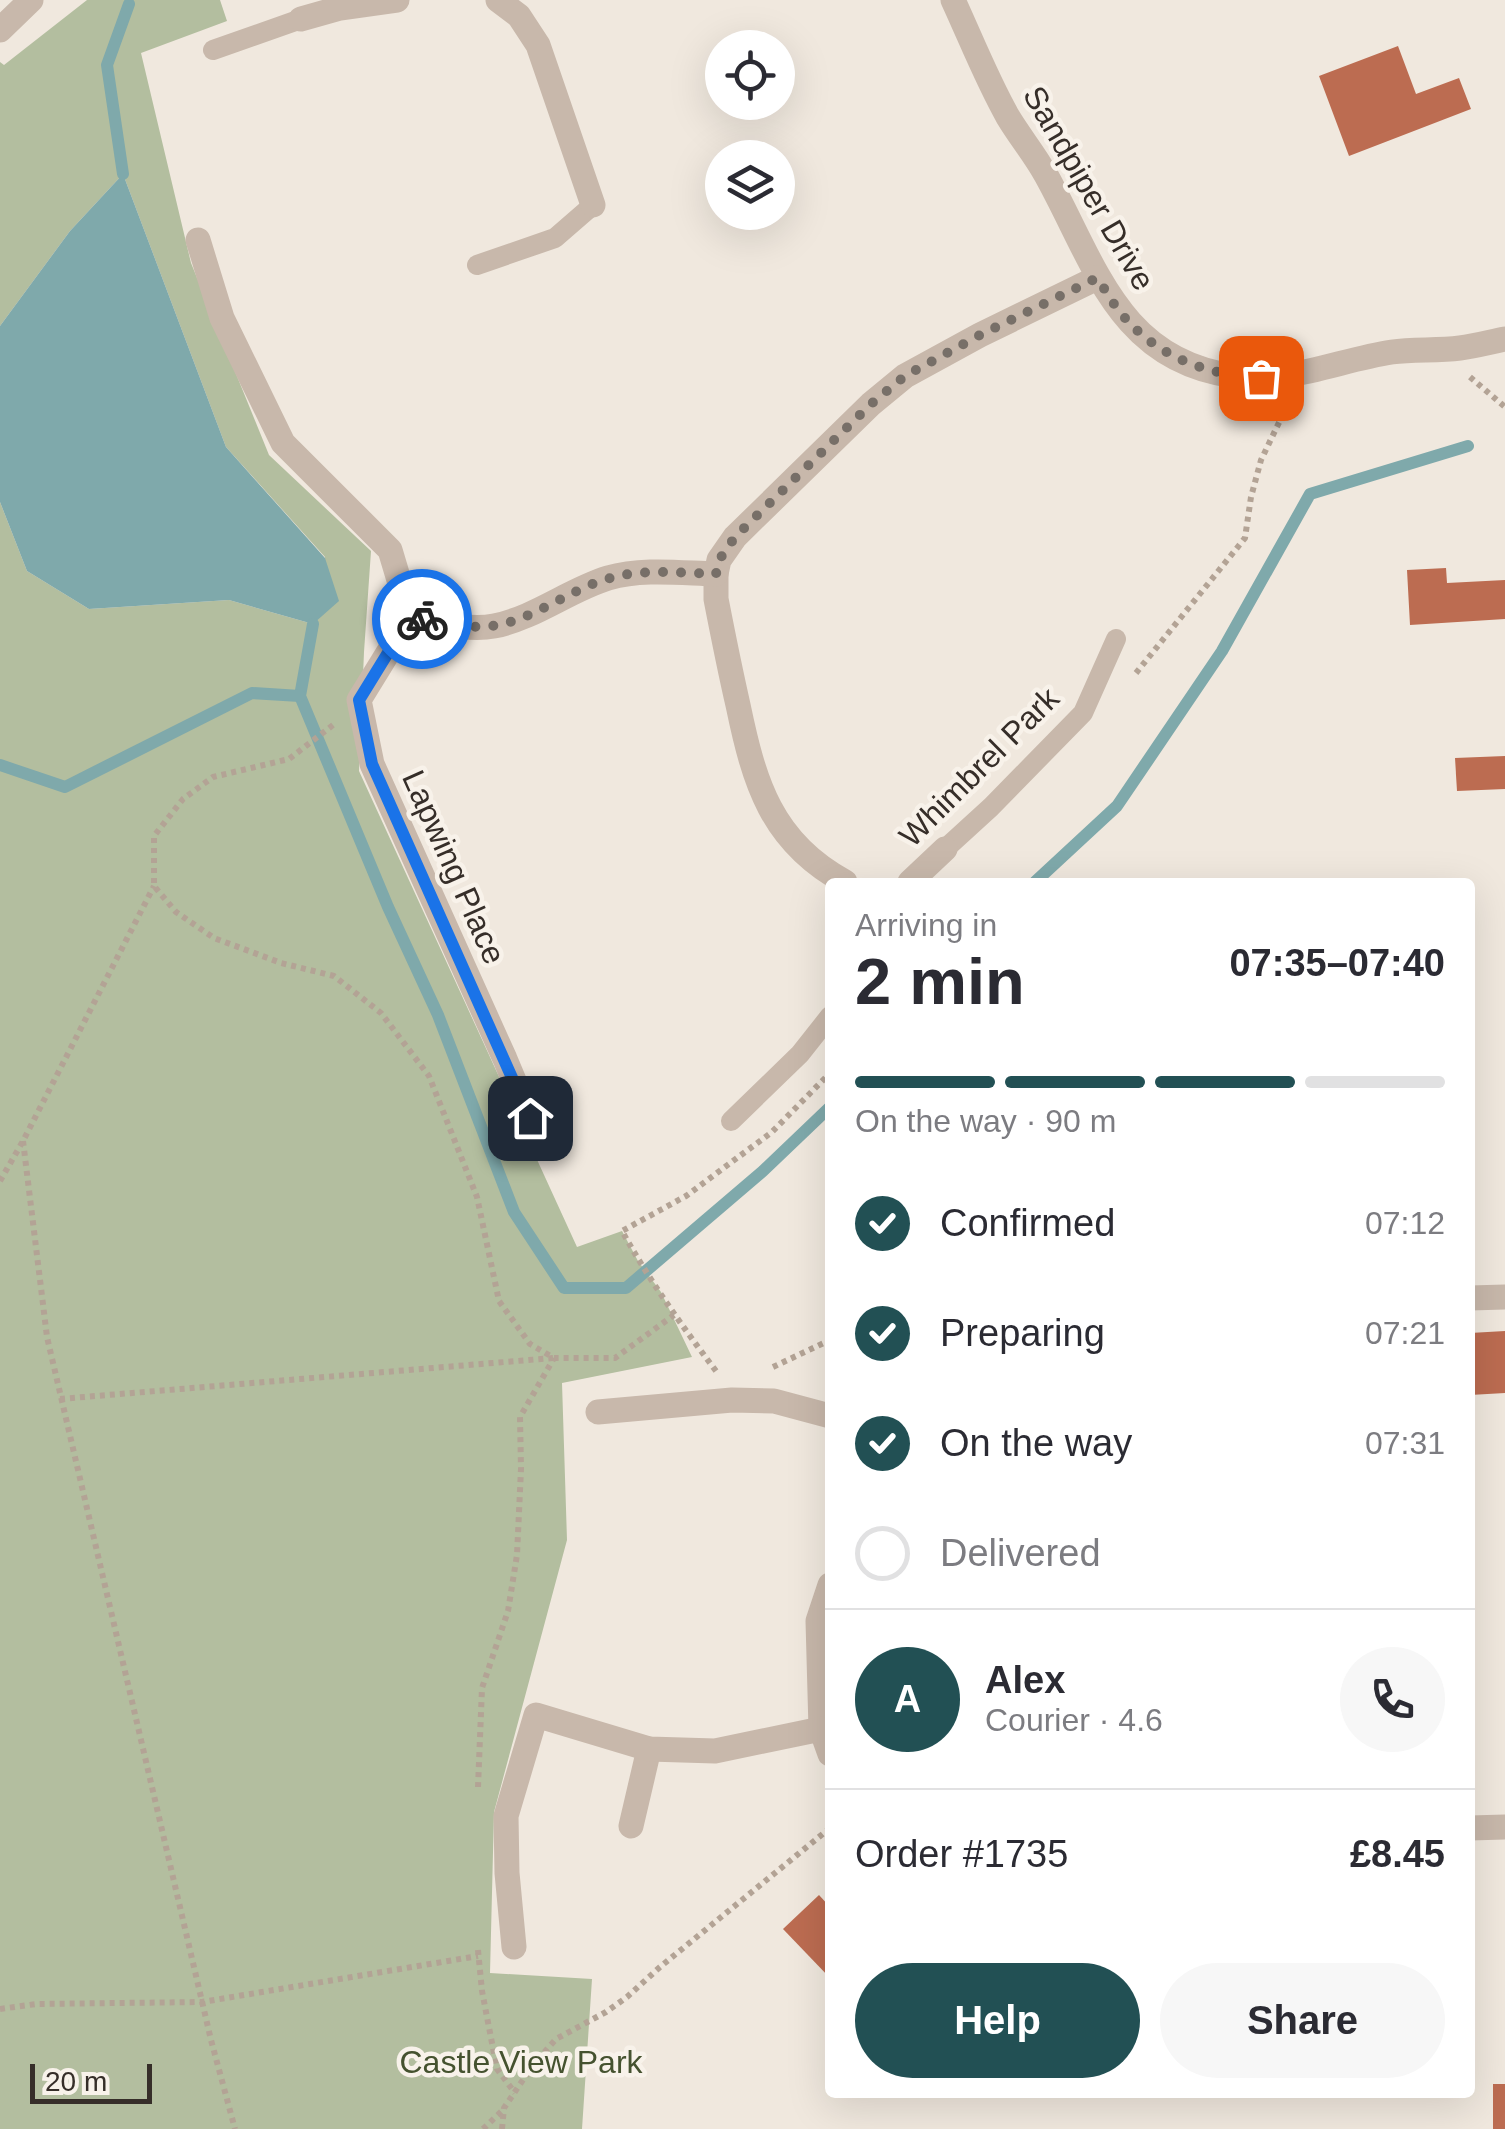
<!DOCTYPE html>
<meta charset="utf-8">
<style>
:root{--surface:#fff;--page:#f7f7f7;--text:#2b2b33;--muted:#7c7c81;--line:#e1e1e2;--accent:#225054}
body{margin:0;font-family:Arial,sans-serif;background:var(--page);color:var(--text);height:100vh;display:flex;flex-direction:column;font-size:38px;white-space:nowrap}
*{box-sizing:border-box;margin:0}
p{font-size:32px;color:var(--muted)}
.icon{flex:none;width:55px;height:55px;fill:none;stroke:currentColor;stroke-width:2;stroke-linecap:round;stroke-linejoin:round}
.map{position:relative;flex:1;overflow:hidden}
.panel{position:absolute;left:825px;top:878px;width:650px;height:1220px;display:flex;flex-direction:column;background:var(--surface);border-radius:10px;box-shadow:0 10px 40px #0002}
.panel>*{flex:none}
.buttons{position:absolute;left:705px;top:30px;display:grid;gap:20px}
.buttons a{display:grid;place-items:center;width:90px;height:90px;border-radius:50%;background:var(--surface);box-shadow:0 10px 40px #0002;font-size:50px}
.scale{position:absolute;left:30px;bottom:25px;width:122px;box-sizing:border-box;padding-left:10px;border:5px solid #362e29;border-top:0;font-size:28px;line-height:35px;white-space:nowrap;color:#362e29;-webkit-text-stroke:8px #f8f2ea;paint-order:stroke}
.pin{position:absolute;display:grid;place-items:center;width:85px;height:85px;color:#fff;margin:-42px;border-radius:20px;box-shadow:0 5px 15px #0006}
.courier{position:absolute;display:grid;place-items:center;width:100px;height:100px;margin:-50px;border:8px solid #1a73e8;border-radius:50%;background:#fff;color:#222;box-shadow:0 2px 12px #0007}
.summary em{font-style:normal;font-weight:700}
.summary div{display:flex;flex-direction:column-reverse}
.summary{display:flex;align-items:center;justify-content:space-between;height:170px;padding:0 30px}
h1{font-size:65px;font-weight:700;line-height:75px}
.bar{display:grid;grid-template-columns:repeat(4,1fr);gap:15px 10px;align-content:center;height:120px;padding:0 30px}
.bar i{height:12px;border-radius:8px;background:var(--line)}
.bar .active{background:var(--accent)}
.bar p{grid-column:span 4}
.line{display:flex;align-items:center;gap:25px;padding:0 30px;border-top:2px solid var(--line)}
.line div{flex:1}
.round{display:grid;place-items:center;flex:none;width:105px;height:105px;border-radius:52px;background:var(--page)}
ol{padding:0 30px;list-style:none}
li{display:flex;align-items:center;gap:30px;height:110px}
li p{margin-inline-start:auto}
li .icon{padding:10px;border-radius:50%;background:var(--accent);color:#fff;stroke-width:4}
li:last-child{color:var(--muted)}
li i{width:55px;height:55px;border:5px solid var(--line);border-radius:50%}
.button{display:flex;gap:20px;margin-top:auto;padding:20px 30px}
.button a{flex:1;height:115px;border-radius:60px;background:var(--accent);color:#fff;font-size:40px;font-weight:700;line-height:115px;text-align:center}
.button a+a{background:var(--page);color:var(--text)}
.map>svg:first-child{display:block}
.green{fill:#b3be9f}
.water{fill:#7fa9ab}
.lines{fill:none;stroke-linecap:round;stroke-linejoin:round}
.stream{stroke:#7fa9ab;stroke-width:12}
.building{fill:#bc6c51}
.path{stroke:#b3a395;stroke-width:6;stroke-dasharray:5 5;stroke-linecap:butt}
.service{stroke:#c8b8ab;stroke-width:20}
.minor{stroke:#c8b8ab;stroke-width:25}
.done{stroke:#776f68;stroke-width:10;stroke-dasharray:0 18}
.route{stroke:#1a73e8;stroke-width:12}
.labels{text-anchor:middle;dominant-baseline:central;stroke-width:9;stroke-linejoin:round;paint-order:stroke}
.street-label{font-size:32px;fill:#362e29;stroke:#f8f2ea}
.park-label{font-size:32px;fill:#45522f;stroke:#f8f2ea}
</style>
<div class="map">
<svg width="1505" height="2129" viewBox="0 0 1505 2129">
<rect width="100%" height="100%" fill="#f0e8de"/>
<!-- green -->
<polygon class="green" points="87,0 220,0 227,21 141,53 191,263 269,455 371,551 364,652 359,771 577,1247 622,1231 638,1261 661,1292 692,1357 562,1383 567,1540 494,1812 490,1973 592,1979 582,2129 0,2129 0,502 27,571 89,609 229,600 313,624 325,557 226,447 123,174 70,231 0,326 0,62 4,65"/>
<!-- water -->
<polygon class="water" points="123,174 226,447 325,558 339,601 313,624 229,600 89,609 27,571 0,502 0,326 70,231"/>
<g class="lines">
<!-- stream -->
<g class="stream">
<polyline points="123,174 107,65 129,4"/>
<polyline points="313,624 300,696 388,907 438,1015 514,1212 564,1288 626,1288 763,1171 830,1107"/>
<polyline points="0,765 65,787 252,693 300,696"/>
<polyline points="1035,882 1117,806 1222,651 1310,494 1468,446"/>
</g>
</g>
<!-- building -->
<g class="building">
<polygon points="1398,46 1416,94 1459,78 1471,109 1349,156 1319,76"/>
<polygon points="1446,568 1447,583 1505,580 1505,619 1410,625 1407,570"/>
<polygon points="1505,756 1505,789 1457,791 1455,758"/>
<polygon points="1505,1331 1505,1393 1470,1395 1470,1333"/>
<polygon points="819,1895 830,1907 830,1978 783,1929"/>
<rect x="1493" y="2084" width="12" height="45"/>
</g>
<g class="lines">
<!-- path -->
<g class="path">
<polyline points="1470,377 1505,407"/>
<polyline points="1136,673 1245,538 1251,497 1261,460 1286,408"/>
<polyline points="333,725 289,759 213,777 183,799 154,836 154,886 176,912 214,938 281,963 334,976 381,1013 429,1076 477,1197 499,1301 530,1344 554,1358 615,1358 674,1315"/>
<polyline points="23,1141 47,1337 211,2040 235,2129"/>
<polyline points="0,1181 23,1141 154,886"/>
<polyline points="773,1367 830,1340"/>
<path d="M716,1371C682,1326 649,1280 622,1231L686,1196L772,1132L830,1073"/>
<polyline points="60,1399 553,1358"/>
<polyline points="478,1787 482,1688 508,1611 517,1555 521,1469 520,1417 554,1358"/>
<polyline points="478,1950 482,1991 497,2069 515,2093"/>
<polyline points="0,2009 36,2004 202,2002 478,1956"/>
<polyline points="483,2129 504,2109"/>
<polyline points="502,2129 504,2108 533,2065 556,2039 606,2012 627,1997 660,1967 830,1828"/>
</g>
<!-- service -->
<g class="service">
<polyline points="213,50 301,19"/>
<polyline points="477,265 555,238 593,205"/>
<polyline points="945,849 991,807 1083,713 1116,639"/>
<polyline points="731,1121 800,1054 830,1016"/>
</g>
<!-- minor -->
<g class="minor">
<polyline points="498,0 519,16 538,45 593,205"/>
<path d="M953,0C971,39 987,80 1008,117C1020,137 1035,155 1046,175C1094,261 1118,361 1234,376C1289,384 1339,360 1392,352C1414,349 1437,351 1460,348C1475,346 1490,342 1505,339"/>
<polyline points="301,19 340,8 397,0"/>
<polyline points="0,30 31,0"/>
<polyline points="198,240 222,318 283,443 390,550 410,617 359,700 372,764 505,1059 542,1147"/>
<path d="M716,574V599C723,635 730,670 738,705C754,782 771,842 845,882"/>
<path d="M410,617C436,622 468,631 494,626C535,618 569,590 608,578C643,568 680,573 716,574L719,560L735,537L871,404L905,376L980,335L1097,278"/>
<polyline points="910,882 945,849"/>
<polyline points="1470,1298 1505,1297"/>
<polyline points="598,1412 732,1400 774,1401 830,1416"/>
<polyline points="830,1585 818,1621 821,1729 830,1754"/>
<polyline points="631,1826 649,1749"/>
<polyline points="1470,1828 1505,1827"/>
<polyline points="514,1947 507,1873 506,1816 536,1715 649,1749 715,1751 821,1729"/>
</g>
</g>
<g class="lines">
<!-- done -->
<path class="done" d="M422,619C444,623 469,629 492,626C531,621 569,590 607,579C642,568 680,573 716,574L719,560L735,537L871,404L905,376L980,335L1097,278C1105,289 1111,301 1120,312C1155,356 1206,375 1261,378"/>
<!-- route -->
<polyline class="route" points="422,619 410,617 359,700 372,764 530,1118"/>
</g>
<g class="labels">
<!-- street labels -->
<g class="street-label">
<text transform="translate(1089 188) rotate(60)">Sandpiper Drive</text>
<text transform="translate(979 767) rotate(-45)">Whimbrel Park</text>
<text transform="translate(454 867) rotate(66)">Lapwing Place</text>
</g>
<!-- park labels -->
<g class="park-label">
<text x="521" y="2062">Castle View Park</text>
</g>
</g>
</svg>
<div class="buttons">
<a><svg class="icon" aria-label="locate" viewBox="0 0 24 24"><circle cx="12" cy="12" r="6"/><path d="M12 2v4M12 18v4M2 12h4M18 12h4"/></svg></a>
<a><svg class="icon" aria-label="layers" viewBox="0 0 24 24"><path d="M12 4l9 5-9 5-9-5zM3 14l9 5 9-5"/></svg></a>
</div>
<div class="scale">20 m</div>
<div class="pin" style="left:1261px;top:378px;background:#ea580c"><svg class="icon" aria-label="bag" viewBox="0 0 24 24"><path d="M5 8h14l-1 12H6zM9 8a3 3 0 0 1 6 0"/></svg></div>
<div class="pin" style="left:530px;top:1118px;background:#1f2937"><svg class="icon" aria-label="home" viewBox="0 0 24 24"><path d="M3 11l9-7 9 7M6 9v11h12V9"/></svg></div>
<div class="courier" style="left:422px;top:619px"><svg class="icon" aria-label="bike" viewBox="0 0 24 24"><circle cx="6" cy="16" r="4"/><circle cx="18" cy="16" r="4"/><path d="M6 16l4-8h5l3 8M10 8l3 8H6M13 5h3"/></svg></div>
<section class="panel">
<div class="summary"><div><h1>2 min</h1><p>Arriving in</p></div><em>07:35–07:40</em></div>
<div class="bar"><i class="active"></i><i class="active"></i><i class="active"></i><i></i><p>On the way · 90 m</p></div>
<ol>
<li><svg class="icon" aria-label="check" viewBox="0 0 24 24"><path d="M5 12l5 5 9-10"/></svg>Confirmed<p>07:12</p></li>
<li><svg class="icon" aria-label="check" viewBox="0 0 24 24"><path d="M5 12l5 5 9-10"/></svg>Preparing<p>07:21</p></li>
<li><svg class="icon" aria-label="check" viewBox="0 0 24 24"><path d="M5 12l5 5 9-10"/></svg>On the way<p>07:31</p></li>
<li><i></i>Delivered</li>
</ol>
<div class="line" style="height:180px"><b class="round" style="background:var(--accent);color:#fff">A</b><div><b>Alex</b><p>Courier · 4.6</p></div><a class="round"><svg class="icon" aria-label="phone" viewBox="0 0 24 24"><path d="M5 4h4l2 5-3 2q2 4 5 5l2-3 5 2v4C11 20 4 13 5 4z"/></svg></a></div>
<div class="line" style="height:130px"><div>Order #1735</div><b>£8.45</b></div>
<div class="button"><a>Help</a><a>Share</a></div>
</section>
</div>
